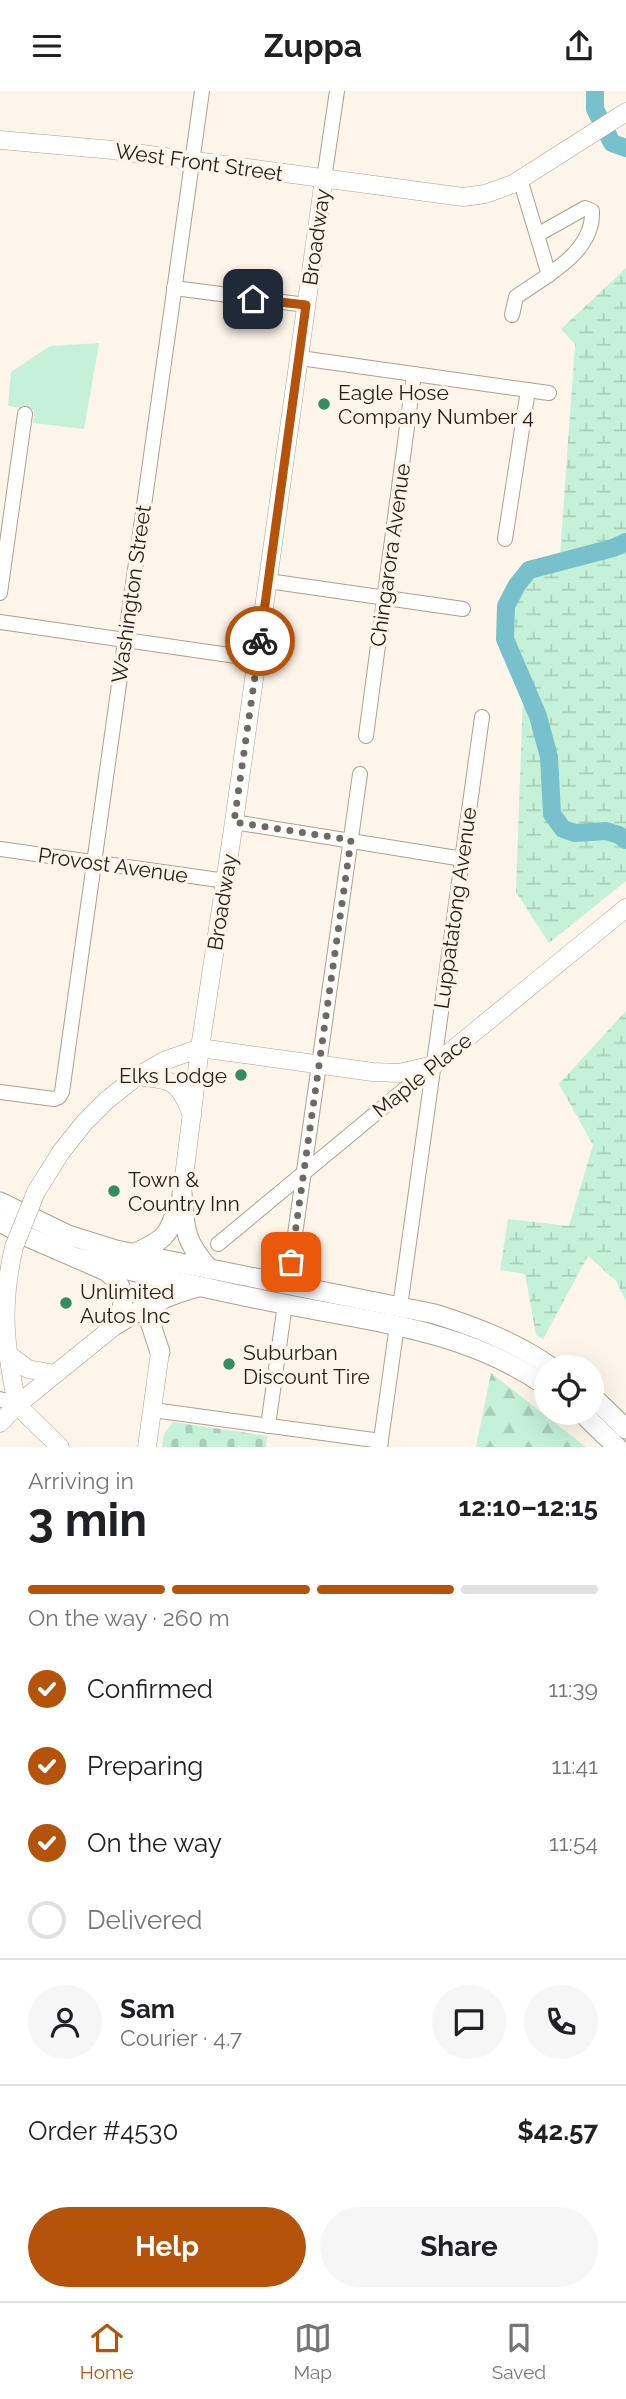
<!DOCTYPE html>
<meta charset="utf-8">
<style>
:root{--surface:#fff;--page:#f6f6f6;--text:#202124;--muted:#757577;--line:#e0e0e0;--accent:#b45309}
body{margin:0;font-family:Raleway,sans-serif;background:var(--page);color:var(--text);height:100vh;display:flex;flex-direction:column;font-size:26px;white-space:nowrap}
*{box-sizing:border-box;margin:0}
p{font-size:23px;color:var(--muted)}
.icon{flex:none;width:38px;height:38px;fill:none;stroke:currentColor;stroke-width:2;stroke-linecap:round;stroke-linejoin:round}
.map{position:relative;height:1356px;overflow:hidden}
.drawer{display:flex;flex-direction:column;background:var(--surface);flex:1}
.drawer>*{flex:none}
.fabs{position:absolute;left:534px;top:1264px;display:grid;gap:14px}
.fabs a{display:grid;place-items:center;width:70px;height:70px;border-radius:50%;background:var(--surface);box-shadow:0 7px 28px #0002;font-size:35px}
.pin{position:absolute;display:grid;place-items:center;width:60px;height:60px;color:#fff;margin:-30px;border-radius:14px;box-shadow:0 4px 10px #0006}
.courier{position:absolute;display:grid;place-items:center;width:70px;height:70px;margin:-35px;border:5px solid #b45309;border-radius:50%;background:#fff;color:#222;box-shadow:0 2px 9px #0007}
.head em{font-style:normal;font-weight:700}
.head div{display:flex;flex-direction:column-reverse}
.head{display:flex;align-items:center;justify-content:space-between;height:119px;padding:0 28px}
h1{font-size:46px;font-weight:700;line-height:52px}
.bar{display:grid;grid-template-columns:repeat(4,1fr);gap:10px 7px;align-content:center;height:84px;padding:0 28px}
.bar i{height:9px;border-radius:5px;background:var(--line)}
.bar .on{background:var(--accent)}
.bar p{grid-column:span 4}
.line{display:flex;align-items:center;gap:18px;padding:0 28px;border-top:2px solid var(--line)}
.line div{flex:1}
.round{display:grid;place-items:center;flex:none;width:74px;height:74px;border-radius:37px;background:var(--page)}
ol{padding:0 28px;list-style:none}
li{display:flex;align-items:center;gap:21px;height:77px}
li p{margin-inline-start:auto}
li .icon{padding:7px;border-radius:50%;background:var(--accent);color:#fff;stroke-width:4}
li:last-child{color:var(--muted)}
li i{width:38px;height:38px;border:4px solid var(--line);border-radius:50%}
.button{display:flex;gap:14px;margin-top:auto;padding:14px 28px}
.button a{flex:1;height:80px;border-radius:42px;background:var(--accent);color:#fff;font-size:28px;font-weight:700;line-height:80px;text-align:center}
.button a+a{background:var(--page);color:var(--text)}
header{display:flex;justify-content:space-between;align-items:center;height:91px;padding:0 28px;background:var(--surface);font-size:32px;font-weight:700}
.tab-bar{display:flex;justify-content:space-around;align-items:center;height:98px;border-top:2px solid var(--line);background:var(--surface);font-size:19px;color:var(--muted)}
.tab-bar a{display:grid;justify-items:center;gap:4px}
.tab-bar .on{color:var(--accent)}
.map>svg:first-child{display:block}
.green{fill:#c4f1d8}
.forest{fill:url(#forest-firs)}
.wetland{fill:url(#wetland-marsh)}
.cemetery{fill:url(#cemetery-stones)}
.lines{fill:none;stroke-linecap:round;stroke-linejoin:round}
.river{stroke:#78c0cb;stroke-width:18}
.minor-casing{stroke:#ad9f8e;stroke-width:16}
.major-casing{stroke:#ad9f8e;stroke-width:19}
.highway-casing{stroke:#ad9f8e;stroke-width:21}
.minor{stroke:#fff;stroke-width:14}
.major{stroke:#fff;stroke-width:18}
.highway{stroke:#fff;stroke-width:19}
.major-bridge-casing{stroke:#ad9f8e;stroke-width:19;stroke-linecap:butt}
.major-bridge{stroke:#fff;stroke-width:18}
.done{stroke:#706961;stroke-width:7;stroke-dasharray:0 12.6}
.route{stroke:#b45309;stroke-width:9}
.poi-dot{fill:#348d62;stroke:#fdf5e9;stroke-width:2.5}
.labels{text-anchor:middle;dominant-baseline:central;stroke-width:7;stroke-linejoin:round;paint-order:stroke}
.street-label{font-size:21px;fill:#241e18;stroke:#fdf5e9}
.poi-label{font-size:21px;fill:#241e18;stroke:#fdf5e9;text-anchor:start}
</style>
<header><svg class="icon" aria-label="menu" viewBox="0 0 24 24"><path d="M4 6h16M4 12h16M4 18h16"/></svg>Zuppa<svg class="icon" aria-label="share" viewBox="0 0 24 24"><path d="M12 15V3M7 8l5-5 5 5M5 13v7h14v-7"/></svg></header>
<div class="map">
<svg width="626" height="1356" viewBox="0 0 626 1356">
<defs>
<pattern id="forest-firs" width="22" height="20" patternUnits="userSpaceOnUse" patternTransform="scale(1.75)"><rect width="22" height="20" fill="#c4f1d8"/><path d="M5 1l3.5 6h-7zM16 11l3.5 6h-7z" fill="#a8ceb9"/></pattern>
<pattern id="wetland-marsh" width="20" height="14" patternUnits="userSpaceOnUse" patternTransform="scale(1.75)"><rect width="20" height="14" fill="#c4f1d8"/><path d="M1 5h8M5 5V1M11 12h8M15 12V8" fill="none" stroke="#a8ceb9"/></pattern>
<pattern id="cemetery-stones" width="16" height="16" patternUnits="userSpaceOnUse" patternTransform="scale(1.75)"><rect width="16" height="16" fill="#c4f1d8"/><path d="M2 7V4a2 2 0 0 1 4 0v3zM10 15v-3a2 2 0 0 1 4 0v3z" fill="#a8ceb9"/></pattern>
</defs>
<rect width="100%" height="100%" fill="#fdf5e9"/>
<!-- green -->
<polygon class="green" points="99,252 84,338 33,332 34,319 8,315 11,281 50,255"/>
<!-- forest -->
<polygon class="forest" points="491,1282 586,1356 476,1356"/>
<!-- wetland -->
<g class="wetland">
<polygon points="626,177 626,790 549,852 516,801 523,604 499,556 501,512 522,479 560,464 575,253 561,238"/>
<polygon points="626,920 626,1210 616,1190 588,1165 543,1248 536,1244 525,1183 500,1179 508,1128 569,1135 593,1054 559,993"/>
</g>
<!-- cemetery -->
<polygon class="cemetery" points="173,1331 267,1345 266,1356 162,1356 164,1343"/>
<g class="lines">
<!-- river -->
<g class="river">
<polyline points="595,0 595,18 612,52 626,57"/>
<polyline points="626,451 613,457 529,479 517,494 506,515 505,548 538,625 549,666 552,723 563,738 575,742 606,740 619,744 626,749"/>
</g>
<defs>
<g id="minor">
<polyline points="324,88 337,0"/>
<polyline points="520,88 549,184"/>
<polyline points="174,197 306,214"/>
<path d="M512,224L516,206C545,185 594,162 592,120L585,117L537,144"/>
<polyline points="300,267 549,302"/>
<polyline points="505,448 528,299"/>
<polyline points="268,490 463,518"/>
<polyline points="0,502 25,323"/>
<polyline points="0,531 257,568"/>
<polyline points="366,645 414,283"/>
<polyline points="234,731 463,768"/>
<polyline points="0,758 226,790"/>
<polyline points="0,1001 54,1008 59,1006 62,1001 202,0"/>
<polyline points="218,1153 433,975"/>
<polyline points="288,1193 360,683"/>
<polyline points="400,1216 482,626"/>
<polyline points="0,1308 17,1314"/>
<polyline points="153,1319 381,1350"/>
<polyline points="268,1335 285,1213"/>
<polyline points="380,1356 397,1234"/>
</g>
<g id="major">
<polyline points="0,49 113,59 463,106 485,103 513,93 626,21"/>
<path d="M136,986C171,987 180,990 192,1025"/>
<polyline points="36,1101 61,1061 84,1032 107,1009 136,986 164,970 200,957 373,981 399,982 434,974 626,817"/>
<polyline points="182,1102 200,957 234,731 324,88"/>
<path d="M14,1156C0,1217 5,1254 17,1314"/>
<polyline points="6,1262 28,1278 55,1283"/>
<polyline points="17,1314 60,1356"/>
<polyline points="0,1332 17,1314 117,1233"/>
<polyline points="147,1356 160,1261"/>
</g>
<g id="highway">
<path d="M182,1102C185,1139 184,1149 209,1178"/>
<path d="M0,1111L68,1144L116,1159L435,1223C476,1236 515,1251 551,1276"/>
<path d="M0,1131L28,1146L106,1180C127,1196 126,1211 117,1233"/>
<path d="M133,1163C164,1149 169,1146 178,1113"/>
<path d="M77,1167C146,1183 215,1200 284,1213C375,1231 468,1240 546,1295"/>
<polyline points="153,1210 148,1225 160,1261"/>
<path d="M117,1233C144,1216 167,1204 198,1196"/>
<polyline points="592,1305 626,1338"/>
<polyline points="581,1321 617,1356"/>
</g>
</defs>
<!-- minor casing -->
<use href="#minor" class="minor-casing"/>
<!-- major casing -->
<use href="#major" class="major-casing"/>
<!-- highway casing -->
<use href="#highway" class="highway-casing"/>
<!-- minor -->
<use href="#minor" class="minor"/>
<!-- major -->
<use href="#major" class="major"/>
<!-- highway -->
<use href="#highway" class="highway"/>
<defs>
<polyline id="major-bridge" points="14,1156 36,1101"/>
</defs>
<!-- major-bridge casing -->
<use href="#major-bridge" class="major-bridge-casing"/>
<!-- major-bridge -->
<use href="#major-bridge" class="major-bridge"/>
</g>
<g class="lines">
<!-- done -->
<polyline class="done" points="260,550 234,731 351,749 291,1171"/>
<!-- route -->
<polyline class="route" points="253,208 306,214 260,550"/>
</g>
<!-- markers -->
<g class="poi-dot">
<circle cx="324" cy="313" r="7"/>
<circle cx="241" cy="984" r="7"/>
<circle cx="114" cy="1100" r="7"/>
<circle cx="66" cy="1212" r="7"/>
<circle cx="229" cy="1273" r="7"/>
</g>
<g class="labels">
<!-- street labels -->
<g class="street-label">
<text transform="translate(199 71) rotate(8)">West Front Street</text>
<text transform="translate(316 146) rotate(-82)">Broadway</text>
<text transform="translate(390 464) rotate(-82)">Chingarora Avenue</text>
<text transform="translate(131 503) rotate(-82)">Washington Street</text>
<text transform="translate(113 774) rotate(8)">Provost Avenue</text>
<text transform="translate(222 811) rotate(-81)">Broadway</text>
<text transform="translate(455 817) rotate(-82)">Luppatatong Avenue</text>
<text transform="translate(422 984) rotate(-39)">Maple Place</text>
</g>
<!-- poi labels -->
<g class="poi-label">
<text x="338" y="301">Eagle Hose<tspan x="338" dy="24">Company Number 4</tspan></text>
<text x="227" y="984" text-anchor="end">Elks Lodge</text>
<text x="128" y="1088">Town &amp;<tspan x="128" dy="24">Country Inn</tspan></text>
<text x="80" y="1200">Unlimited<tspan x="80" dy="24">Autos Inc</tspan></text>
<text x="243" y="1261">Suburban<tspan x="243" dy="24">Discount Tire</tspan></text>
</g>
</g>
</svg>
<div class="fabs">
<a><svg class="icon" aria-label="locate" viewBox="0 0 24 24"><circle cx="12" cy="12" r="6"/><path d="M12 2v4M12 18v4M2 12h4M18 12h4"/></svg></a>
</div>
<div class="pin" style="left:291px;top:1171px;background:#ea580c"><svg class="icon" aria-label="bag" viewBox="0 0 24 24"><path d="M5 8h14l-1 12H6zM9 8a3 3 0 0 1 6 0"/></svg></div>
<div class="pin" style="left:253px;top:208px;background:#1f2937"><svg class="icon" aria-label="home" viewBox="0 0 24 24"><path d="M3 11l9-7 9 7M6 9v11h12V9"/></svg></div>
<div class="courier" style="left:260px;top:550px"><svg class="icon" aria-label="bike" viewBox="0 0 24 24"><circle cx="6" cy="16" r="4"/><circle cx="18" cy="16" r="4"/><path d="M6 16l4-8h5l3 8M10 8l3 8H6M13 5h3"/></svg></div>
</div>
<section class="drawer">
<div class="head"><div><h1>3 min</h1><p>Arriving in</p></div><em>12:10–12:15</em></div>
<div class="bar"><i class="on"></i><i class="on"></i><i class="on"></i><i></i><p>On the way · 260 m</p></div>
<ol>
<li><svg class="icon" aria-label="check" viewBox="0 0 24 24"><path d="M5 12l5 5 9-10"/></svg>Confirmed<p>11:39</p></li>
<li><svg class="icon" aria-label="check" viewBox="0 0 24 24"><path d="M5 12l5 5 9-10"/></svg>Preparing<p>11:41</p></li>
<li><svg class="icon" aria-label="check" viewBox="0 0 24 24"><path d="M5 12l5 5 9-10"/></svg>On the way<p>11:54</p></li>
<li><i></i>Delivered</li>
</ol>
<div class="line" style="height:126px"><a class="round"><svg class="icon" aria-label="person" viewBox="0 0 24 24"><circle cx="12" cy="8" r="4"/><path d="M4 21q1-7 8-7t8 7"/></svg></a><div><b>Sam</b><p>Courier · 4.7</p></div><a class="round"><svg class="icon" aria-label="chat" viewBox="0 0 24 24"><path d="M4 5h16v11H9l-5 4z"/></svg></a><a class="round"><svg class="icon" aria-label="phone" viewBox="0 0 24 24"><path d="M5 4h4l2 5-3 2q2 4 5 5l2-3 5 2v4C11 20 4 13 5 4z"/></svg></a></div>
<div class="line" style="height:91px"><div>Order #4530</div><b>$42.57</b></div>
<div class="button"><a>Help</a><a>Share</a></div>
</section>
<nav class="tab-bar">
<a class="on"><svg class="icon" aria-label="home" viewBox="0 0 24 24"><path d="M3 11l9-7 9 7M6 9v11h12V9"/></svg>Home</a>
<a><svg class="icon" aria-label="map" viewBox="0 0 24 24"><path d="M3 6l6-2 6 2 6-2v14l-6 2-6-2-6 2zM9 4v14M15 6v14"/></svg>Map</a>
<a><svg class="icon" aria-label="saved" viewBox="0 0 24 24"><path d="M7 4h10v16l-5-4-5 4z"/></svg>Saved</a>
</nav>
